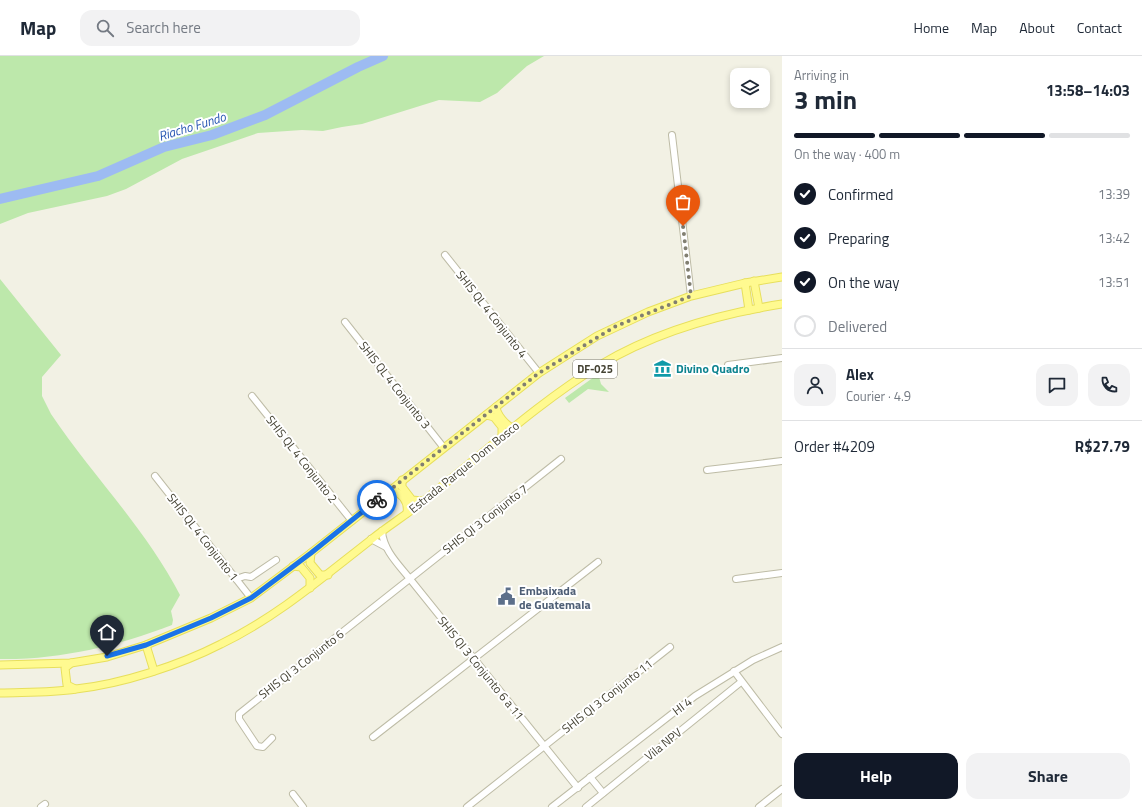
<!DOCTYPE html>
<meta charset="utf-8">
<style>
:root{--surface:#fff;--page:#f2f2f3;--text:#1f2937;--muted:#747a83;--line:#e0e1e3;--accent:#111827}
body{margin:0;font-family:"Titillium Web",sans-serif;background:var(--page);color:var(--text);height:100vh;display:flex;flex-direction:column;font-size:15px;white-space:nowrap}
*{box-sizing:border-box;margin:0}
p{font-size:13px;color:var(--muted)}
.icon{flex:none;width:22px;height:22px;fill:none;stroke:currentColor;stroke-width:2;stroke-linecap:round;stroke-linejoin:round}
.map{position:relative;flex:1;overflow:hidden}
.panel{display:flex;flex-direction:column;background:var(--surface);width:360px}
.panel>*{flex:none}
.controls{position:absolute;left:730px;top:12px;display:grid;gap:8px}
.controls a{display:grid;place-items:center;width:40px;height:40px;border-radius:8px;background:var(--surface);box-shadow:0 2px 6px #0003;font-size:20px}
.pin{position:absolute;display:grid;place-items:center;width:34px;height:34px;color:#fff;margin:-41px -17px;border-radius:50% 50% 50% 0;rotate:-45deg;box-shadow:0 0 4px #0007}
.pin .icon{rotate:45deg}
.courier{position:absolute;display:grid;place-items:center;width:40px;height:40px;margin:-20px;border:3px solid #1a73e8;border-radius:50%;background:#fff;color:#222;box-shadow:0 1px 5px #0007}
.overview em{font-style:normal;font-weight:700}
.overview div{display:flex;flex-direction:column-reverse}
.overview{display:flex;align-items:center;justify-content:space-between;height:68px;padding:0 12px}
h1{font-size:26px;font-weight:700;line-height:30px}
.bar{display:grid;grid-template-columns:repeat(4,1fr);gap:6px 4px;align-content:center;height:48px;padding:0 12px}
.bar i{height:5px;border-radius:3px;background:var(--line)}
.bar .active{background:var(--accent)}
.bar p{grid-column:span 4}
.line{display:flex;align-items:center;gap:10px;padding:0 12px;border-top:1px solid var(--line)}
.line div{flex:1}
.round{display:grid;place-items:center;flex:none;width:42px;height:42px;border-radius:12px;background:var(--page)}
ol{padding:0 12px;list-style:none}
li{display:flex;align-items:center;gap:12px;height:44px}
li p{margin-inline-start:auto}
li .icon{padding:4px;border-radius:50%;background:var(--accent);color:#fff;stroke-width:4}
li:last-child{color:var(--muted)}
li i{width:22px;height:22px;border:2px solid var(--line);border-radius:50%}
.action{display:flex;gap:8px;margin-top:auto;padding:8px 12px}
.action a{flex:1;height:46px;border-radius:12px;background:var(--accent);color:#fff;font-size:16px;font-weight:700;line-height:46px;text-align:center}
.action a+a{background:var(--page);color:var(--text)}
header{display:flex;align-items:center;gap:24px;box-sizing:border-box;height:56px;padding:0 20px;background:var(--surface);border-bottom:1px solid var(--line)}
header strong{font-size:19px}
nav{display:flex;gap:22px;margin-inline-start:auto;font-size:14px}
.search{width:280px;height:36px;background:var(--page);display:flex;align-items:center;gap:10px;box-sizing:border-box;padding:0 14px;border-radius:12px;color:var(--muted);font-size:15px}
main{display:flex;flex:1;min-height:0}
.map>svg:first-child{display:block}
.green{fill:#bde8ab}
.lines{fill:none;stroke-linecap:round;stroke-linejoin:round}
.river{stroke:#9dbbf2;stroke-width:10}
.minor-casing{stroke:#bebca6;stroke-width:8}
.major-casing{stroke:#e7df5d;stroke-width:9}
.minor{stroke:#fff;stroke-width:6}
.major{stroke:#fffa90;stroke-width:7}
.done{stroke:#817f71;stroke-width:4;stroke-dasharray:0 7.2}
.route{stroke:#1a73e8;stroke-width:5}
.labels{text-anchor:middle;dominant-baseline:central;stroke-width:4;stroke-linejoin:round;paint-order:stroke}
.shield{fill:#fff;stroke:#7c7b70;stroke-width:1}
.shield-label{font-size:11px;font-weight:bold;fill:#444233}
.street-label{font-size:12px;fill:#444233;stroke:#fff}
.culture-label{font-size:12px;font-weight:bold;fill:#0d838f;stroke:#fff;text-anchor:start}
.service-label{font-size:12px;font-weight:bold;fill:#4e5e75;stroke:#fff;text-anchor:start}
.water-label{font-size:13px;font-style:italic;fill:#2a58b3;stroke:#fff}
</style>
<header>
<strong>Map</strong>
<div class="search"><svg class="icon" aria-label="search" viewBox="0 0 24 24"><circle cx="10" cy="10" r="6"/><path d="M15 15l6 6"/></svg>Search here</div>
<nav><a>Home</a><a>Map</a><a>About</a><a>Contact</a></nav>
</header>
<main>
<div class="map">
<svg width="782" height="751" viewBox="0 0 782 751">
<rect width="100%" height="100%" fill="#f2f1e4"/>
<!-- green -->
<g class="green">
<polygon points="0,0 544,0 527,10 497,37 480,46 439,44 362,68 342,71 323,75 302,74 258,77 182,103 126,133 107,140 28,157 0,168"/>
<path d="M0,223L61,299L42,321V340L51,358C92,419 146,473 180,539L171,555L173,564L172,569C117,590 59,604 0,603Z"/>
<polygon points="594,321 599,321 601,328 609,336 588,333 569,347 565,342"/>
</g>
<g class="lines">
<!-- river -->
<polyline class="river" points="0,143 98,120 164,91 212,79 265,59 358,11 383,0"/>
<defs>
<g id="minor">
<polyline points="672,79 691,240"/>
<polyline points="445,199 539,317"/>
<polyline points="345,266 444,392"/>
<polyline points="728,309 782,302"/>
<polyline points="252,340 352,465"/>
<polyline points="707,414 782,405"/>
<polyline points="155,420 251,542"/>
<path d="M382,475C383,494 399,509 410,523L578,732"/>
<polyline points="371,483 386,491"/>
<polyline points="236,523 245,520 251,521 276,504"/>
<polyline points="736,523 782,517"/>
<polyline points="734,615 782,678"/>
<polyline points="373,681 598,506"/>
<polyline points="272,682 263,691 257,690 239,663 239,658 561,403"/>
<polyline points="590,721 603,737"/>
<polyline points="293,738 303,751"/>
<polyline points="41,751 45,748"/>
<polyline points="467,751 670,591"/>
<polyline points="552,751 695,640 753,604 782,591"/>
<polyline points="586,751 741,626"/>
<polyline points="759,751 782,733"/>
</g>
<g id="major">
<polyline points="754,225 759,252"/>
<polyline points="745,227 749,254"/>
<path d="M496,351C497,359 505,368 512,372"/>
<polyline points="486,359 494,361 502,371 502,379"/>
<polyline points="402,424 402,431 412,444 423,445"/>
<path d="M390,434C401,436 409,445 407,457"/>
<polyline points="311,497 310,507 320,519 328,519"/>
<polyline points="293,510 301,511 310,522 310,532"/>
<polyline points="146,589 154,615"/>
<polyline points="71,607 65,612 67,629 75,633"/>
<polyline points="0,609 71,607 107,601 146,589 211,562 251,542 311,497 539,317 597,280 648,256 691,240 745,227 782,221"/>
<path d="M0,637C25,636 51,637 76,633C122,628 180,609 221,588C277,561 323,521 372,483C388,470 406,459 422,446C481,400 536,348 600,309C655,276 719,258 782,248"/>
</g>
</defs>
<!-- minor casing -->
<use href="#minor" class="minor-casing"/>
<!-- major casing -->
<use href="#major" class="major-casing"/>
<!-- minor -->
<use href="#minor" class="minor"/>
<!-- major -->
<use href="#major" class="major"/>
</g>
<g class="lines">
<!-- done -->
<polyline class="done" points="377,444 539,317 616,270 691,240 683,170"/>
<!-- route -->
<polyline class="route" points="107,600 146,589 211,562 251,542 311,497 377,444"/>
</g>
<!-- icons -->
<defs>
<symbol id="museum-bare" viewBox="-9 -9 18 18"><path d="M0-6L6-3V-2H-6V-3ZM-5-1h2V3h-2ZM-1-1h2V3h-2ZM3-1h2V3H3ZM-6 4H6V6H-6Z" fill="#0f9aa8" stroke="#fff" stroke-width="2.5" paint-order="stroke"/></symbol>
<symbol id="civic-bare" viewBox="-9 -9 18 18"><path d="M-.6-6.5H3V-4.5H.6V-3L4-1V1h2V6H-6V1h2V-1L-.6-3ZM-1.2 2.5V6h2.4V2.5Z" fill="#5c6f8a" stroke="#fff" stroke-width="2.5" paint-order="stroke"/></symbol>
</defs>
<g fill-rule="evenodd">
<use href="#museum-bare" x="650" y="300" width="25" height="25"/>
<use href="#civic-bare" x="494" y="528" width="25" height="25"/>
</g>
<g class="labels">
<!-- shield labels -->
<rect class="shield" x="573" y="304" width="44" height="18" rx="3"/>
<g class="shield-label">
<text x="595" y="313">DF-025</text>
</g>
<!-- street labels -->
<g class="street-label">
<text transform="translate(492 258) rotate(52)">SHIS QL 4 Conjunto 4</text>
<text transform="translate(395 329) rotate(52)">SHIS QL 4 Conjunto 3</text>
<text transform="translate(302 403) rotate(52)">SHIS QL 4 Conjunto 2</text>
<text transform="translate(464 411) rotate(-39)">Estrada Parque Dom Bosco</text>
<text transform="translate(485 463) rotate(-38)">SHIS QI 3 Conjunto 7</text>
<text transform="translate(203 481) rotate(52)">SHIS QL 4 Conjunto 1</text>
<text transform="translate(301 608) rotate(-38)">SHIS QI 3 Conjunto 6</text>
<text transform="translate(481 612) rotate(51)">SHIS QI 3 Conjunto 6 a 11</text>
<text transform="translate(607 640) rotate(-38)">SHIS QI 3 Conjunto 11</text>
<text transform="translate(682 650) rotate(-37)">HI 4</text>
<text transform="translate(663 688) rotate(-39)">Vila NPV</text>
</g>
<!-- culture labels -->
<g class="culture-label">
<text x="676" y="312">Divino Quadro</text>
</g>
<!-- service labels -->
<g class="service-label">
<text x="519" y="534">Embaixada<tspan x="519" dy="14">de Guatemala</tspan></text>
</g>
<!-- water labels -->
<g class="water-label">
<text transform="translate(192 70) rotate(-17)">Riacho Fundo</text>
</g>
</g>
</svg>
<div class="controls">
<a><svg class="icon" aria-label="layers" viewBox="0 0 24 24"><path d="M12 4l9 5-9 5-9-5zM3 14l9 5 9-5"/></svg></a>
</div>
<div class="pin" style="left:683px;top:170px;background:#ea580c"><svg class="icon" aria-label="bag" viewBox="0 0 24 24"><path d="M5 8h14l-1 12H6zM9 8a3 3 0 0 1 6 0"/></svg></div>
<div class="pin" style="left:107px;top:600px;background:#1f2937"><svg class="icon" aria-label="home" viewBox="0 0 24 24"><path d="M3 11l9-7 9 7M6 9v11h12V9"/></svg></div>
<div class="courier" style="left:377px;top:444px"><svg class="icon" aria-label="bike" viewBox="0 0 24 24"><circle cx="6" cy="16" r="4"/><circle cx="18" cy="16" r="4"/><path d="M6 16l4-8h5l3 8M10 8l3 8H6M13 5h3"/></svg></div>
</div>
<section class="panel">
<div class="overview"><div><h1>3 min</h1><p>Arriving in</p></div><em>13:58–14:03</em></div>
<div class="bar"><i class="active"></i><i class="active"></i><i class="active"></i><i></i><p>On the way · 400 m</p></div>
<ol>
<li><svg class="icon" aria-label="check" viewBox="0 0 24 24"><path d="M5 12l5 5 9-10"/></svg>Confirmed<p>13:39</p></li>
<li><svg class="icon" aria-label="check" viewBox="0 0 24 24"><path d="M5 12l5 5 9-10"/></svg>Preparing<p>13:42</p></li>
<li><svg class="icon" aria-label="check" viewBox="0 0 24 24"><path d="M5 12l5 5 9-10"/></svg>On the way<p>13:51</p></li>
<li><i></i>Delivered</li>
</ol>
<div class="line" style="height:72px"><a class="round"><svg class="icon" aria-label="person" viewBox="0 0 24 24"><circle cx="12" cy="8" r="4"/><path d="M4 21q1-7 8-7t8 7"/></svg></a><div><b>Alex</b><p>Courier · 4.9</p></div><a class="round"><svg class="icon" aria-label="chat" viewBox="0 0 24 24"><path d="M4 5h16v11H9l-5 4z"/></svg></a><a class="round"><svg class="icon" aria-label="phone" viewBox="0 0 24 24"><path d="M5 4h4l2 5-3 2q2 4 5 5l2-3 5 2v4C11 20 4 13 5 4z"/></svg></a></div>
<div class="line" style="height:52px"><div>Order #4209</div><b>R$27.79</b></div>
<div class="action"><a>Help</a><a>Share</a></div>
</section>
</main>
